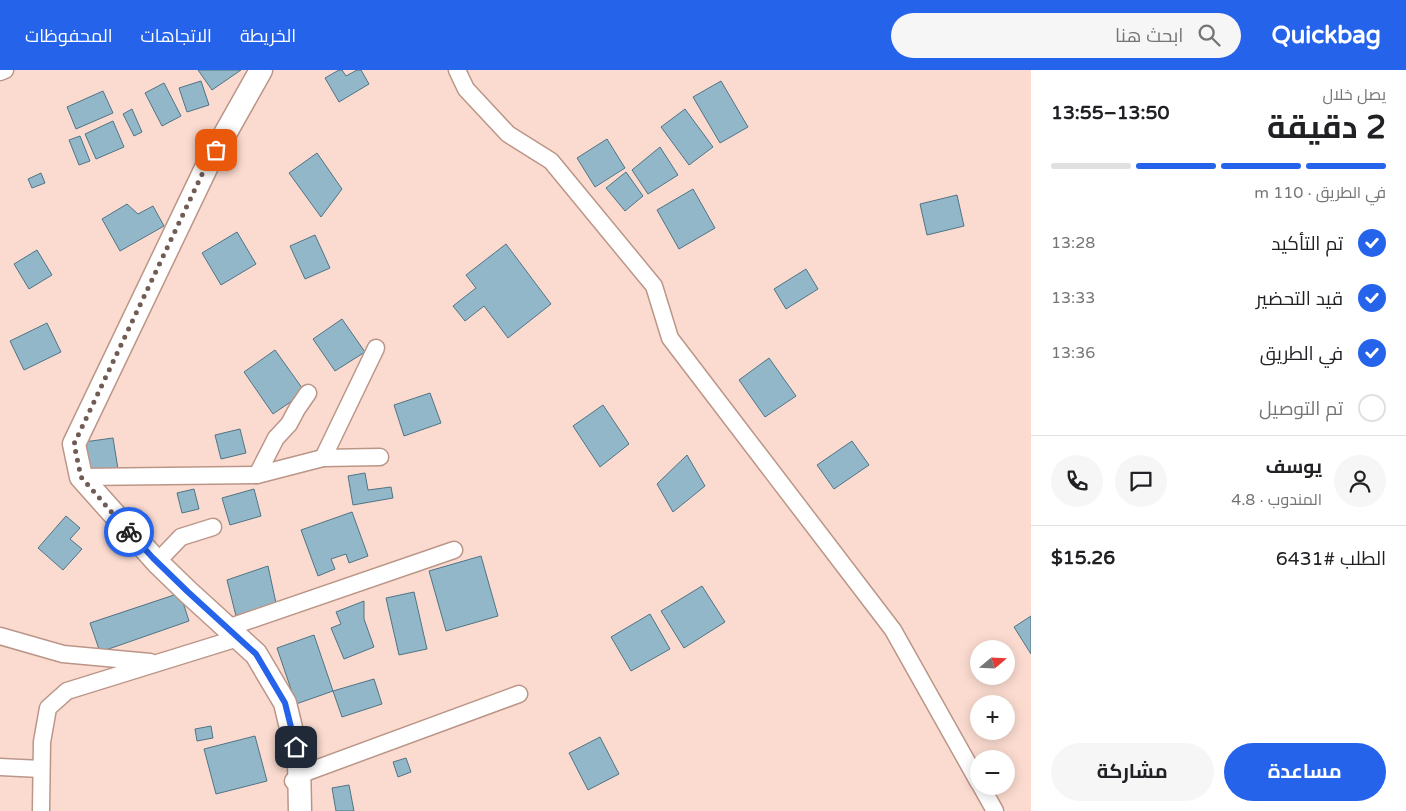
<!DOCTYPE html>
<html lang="ar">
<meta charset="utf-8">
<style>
:root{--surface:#fff;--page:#f6f6f6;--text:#202124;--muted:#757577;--line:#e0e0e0;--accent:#2563eb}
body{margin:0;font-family:"Varela Round",Cairo,sans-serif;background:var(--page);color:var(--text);direction:rtl;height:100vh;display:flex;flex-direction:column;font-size:19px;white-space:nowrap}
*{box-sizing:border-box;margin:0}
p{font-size:16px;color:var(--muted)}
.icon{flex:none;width:28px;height:28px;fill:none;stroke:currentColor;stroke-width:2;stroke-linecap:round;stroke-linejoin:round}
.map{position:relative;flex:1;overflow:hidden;direction:ltr}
.drawer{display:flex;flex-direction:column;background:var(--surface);width:375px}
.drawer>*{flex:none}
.needle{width:32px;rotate:71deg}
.tools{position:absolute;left:970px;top:570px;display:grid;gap:10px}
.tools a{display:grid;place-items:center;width:45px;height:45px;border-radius:50%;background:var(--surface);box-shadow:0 2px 12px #0003;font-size:25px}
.pin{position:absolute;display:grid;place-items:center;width:42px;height:42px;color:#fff;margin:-21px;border-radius:10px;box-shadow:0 2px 8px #0006}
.courier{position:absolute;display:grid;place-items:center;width:50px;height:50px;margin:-25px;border:4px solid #2563eb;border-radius:50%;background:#fff;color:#222;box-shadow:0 1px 6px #0007}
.summary em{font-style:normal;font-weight:700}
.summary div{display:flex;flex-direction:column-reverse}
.summary{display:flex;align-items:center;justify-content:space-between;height:85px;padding:0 20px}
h1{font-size:32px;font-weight:700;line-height:38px}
.bar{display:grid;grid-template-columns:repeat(4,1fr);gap:8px 5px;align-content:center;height:60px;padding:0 20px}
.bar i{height:6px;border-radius:4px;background:var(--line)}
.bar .current{background:var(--accent)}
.bar p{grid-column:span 4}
.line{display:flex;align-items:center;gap:12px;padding:0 20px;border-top:1px solid var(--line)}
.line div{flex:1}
.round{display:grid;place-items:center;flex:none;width:52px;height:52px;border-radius:26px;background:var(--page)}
ol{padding:0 20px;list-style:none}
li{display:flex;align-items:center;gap:15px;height:55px}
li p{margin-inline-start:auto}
li .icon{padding:5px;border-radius:50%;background:var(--accent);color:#fff;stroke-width:4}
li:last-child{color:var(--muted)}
li i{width:28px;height:28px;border:2px solid var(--line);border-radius:50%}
.action{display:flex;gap:10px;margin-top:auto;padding:10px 20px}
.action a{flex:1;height:58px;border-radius:30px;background:var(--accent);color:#fff;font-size:20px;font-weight:700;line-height:58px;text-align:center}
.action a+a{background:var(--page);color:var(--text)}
header{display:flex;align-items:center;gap:30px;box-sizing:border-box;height:70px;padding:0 25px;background:var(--accent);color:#fff}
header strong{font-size:24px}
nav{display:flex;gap:28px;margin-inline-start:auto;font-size:18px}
.search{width:350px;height:45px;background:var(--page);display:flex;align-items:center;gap:12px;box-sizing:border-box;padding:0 18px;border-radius:28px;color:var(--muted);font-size:19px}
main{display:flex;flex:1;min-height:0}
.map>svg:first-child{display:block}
.building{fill:#91b7c9;stroke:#507485}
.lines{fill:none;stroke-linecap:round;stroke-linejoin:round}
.street-casing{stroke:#bb9688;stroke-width:19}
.secondary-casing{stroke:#bb9688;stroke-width:25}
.street{stroke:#fff;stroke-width:16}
.secondary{stroke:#fff;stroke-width:22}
.done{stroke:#715c55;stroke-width:5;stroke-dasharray:0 9}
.route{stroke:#2563eb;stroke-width:6}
</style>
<header>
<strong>Quickbag</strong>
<div class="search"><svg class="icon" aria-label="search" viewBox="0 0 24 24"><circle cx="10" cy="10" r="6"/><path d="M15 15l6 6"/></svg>ابحث هنا</div>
<nav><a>الخريطة</a><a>الاتجاهات</a><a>المحفوظات</a></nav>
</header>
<main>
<section class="drawer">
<div class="summary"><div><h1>2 دقيقة</h1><p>يصل خلال</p></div><em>13:50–13:55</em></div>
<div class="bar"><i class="current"></i><i class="current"></i><i class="current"></i><i></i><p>في الطريق · 110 m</p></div>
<ol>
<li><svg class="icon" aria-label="check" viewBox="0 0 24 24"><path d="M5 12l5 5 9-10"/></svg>تم التأكيد<p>13:28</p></li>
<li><svg class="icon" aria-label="check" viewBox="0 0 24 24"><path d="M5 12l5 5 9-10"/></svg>قيد التحضير<p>13:33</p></li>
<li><svg class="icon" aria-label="check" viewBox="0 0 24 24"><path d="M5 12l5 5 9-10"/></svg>في الطريق<p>13:36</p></li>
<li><i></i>تم التوصيل</li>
</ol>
<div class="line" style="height:90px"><a class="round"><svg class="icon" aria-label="person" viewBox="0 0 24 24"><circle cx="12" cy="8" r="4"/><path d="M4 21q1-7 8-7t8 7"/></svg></a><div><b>يوسف</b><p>المندوب · 4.8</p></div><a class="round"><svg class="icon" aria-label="chat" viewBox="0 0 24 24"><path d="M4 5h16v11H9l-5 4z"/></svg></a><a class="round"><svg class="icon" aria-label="phone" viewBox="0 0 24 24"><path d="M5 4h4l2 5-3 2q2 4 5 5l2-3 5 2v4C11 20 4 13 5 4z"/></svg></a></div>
<div class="line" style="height:65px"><div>الطلب #6431</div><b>$15.26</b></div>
<div class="action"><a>مساعدة</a><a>مشاركة</a></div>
</section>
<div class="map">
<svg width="1031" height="741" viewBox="0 0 1031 741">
<rect width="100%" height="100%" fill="#fbdbcf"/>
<!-- building -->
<g class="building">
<polygon points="198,0 241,0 212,20"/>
<polygon points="339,0 342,0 346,6 357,0 361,0 369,14 339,32 325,8"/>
<polygon points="201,11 209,35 187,42 179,18"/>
<polygon points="721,11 748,57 720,73 693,27"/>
<polygon points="164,13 181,46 162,56 145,23"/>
<polygon points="103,21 113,43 76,59 67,37"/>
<polygon points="132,39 142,62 134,66 123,44"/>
<polygon points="685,39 713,77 689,95 661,57"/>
<polygon points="113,51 124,77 96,89 85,64"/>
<polygon points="80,66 90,91 79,95 69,70"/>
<polygon points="607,69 625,98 595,117 577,88"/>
<polygon points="660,77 678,105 648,124 632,100"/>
<polygon points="317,83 342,119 321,147 289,103"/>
<polygon points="626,102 643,126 625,141 606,118"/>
<polygon points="41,103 45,113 32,118 28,109"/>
<polygon points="693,119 715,158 679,179 657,140"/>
<polygon points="957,125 964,156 927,165 920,134"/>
<polygon points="127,134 138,144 153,136 164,156 120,181 102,149"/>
<polygon points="237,162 256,194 221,215 202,183"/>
<polygon points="315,165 330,198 305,209 290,176"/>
<polygon points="506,174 551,234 508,268 484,236 465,251 453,236 476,218 466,205"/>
<polygon points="37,180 52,205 29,219 14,194"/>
<polygon points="806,199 818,219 786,239 774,219"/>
<polygon points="342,249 365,282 335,301 313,269"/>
<polygon points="47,253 61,282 24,300 10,271"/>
<polygon points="275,280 305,322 273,344 244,302"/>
<polygon points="769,288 796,326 765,347 739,310"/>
<polygon points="430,323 441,353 404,366 394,335"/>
<polygon points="603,335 629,374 600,397 573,356"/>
<polygon points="240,359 246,383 221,389 215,365"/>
<polygon points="113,368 118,399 90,404 84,372"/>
<polygon points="852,371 869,395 834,419 817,395"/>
<polygon points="687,385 705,416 673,442 657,414"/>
<polygon points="365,403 368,420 391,417 393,428 353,435 348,406"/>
<polygon points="194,419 199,439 182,443 177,423"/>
<polygon points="254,419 261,446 230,455 222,428"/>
<polygon points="352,442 368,486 349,493 346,484 331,489 335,499 318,506 301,460"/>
<polygon points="66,446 80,458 70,469 82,479 63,500 38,478"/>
<polygon points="481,486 498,546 446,561 429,501"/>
<polygon points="268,496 276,533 238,554 227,510"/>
<polygon points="702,516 725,552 684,578 661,541"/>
<polygon points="414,522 427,579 399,585 386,528"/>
<polygon points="180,523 189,551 100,582 90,553"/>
<polygon points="364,531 364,549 374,577 344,589 331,558 341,554 336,542"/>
<polygon points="650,544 670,579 631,601 611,567"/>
<polygon points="1031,546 1031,584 1014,557"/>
<polygon points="314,565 333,621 296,634 277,578"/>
<polygon points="374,609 382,634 342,647 333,621"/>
<polygon points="211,656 213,668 197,671 195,659"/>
<polygon points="255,666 267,711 216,724 204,679"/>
<polygon points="600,667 619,704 588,720 569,683"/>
<polygon points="406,688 411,702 398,707 393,692"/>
<polygon points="349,715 354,741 336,741 332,718"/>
</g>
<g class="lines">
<defs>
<g id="street">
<polyline points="457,0 466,19 508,64 551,91 654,216 670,268 893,560 979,713"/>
<polyline points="0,2 5,0"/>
<polyline points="323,388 376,278"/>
<polyline points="257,405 276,368 289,354 297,339 308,323"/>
<polyline points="81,407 257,405 323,388 380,387"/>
<polyline points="157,492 181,467 213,457"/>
<polyline points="227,558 454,480"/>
<polyline points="0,566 63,584 150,592"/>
<polyline points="0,697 41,699"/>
<polyline points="293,711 299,705 519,624"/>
<polyline points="981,716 995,741"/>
<polyline points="41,741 42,672 48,638 67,621 238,568"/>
</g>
<polyline id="secondary" points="261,0 207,96 74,374 81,407 157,492 188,522 256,584 285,633 299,691 300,741"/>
</defs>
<!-- street casing -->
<use href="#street" class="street-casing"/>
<!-- secondary casing -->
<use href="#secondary" class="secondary-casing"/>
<!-- street -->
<use href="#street" class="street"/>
<!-- secondary -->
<use href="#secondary" class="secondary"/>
</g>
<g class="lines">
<!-- done -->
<polyline class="done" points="129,462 81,407 74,374 206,96 216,80"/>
<!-- route -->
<polyline class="route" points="129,462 153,488 188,522 256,584 285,633 296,677"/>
</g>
</svg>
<div class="tools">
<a><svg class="needle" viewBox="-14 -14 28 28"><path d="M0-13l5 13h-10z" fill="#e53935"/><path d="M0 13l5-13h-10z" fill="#757577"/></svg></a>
<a>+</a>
<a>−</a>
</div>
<div class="pin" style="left:216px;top:80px;background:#ea580c"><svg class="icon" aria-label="bag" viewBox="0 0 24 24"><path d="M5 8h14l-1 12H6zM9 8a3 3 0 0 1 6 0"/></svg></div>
<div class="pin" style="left:296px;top:677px;background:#1f2937"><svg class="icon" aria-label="home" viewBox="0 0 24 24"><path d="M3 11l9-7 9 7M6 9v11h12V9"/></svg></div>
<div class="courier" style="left:129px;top:462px"><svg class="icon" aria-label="bike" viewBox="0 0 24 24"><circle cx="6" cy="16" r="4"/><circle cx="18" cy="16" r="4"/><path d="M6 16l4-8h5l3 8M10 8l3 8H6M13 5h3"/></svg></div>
</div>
</main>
